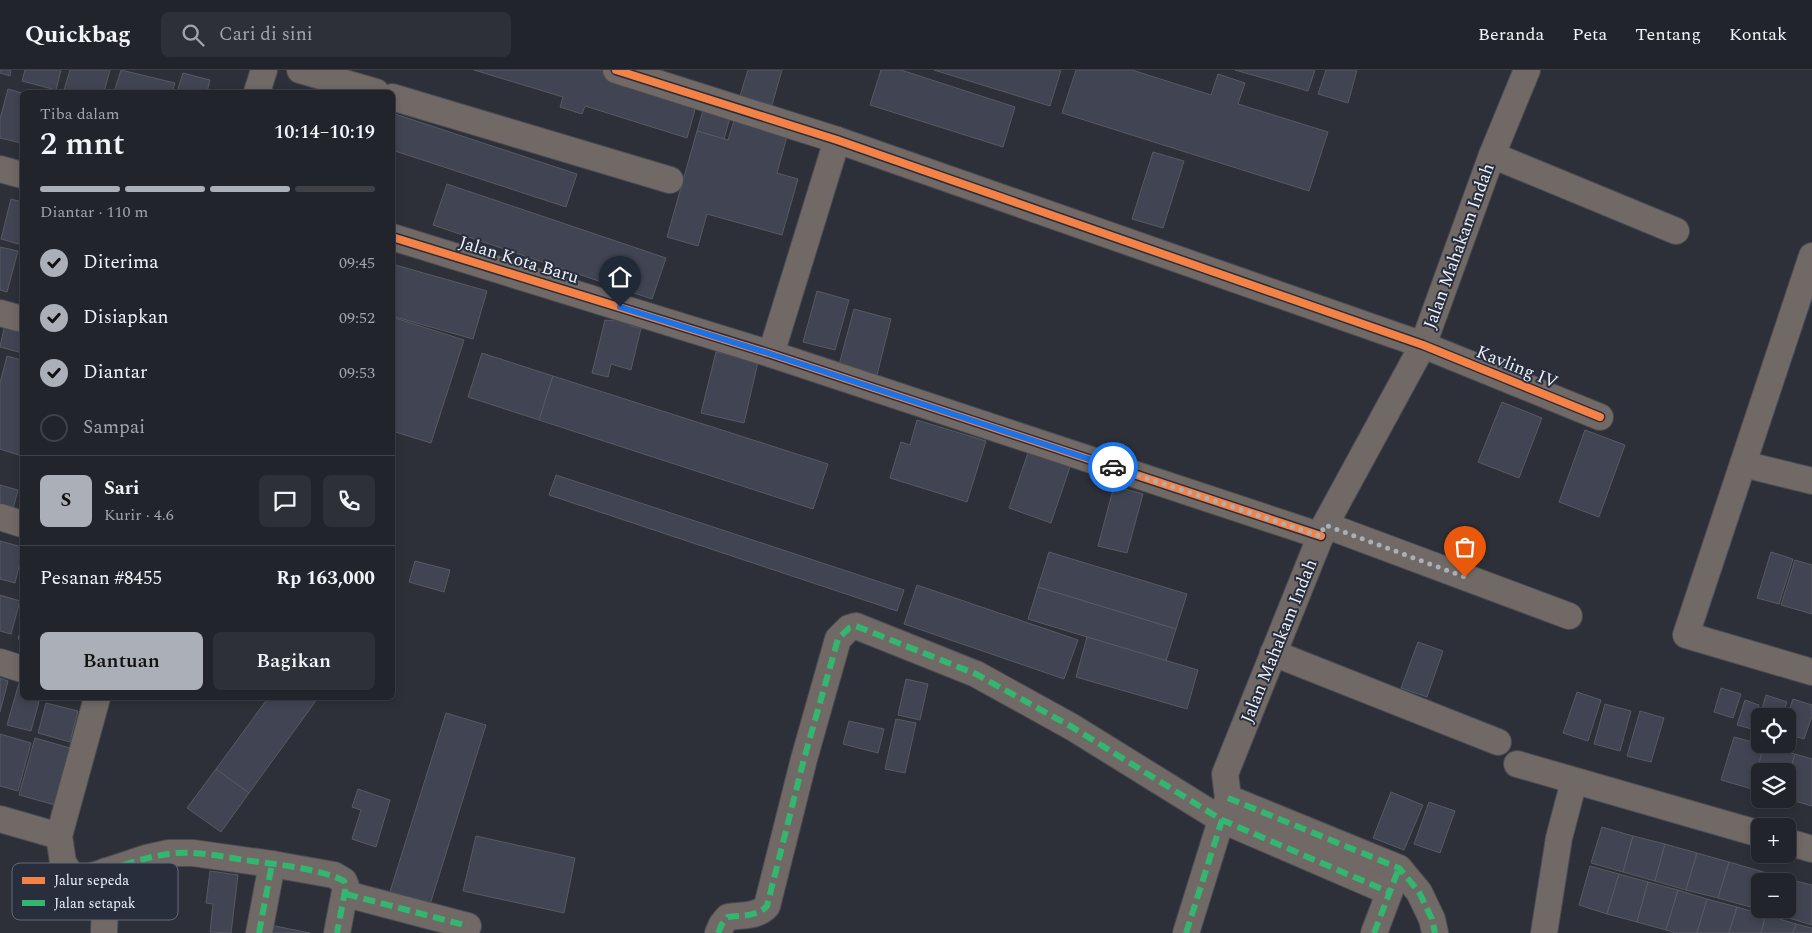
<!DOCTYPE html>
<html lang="id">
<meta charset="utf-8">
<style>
:root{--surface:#22242b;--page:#2e3037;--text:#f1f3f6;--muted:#a2a4a9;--line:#3f4147;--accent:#abafb8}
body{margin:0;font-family:Spectral,serif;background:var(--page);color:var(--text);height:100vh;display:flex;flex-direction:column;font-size:19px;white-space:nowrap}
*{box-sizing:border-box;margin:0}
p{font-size:16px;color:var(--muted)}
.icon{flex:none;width:28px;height:28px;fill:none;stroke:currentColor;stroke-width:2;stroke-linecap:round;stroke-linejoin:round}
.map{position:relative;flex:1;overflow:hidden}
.sheet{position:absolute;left:20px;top:20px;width:375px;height:610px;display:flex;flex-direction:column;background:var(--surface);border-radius:8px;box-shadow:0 2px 8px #0003,0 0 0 1px var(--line)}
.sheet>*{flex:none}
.buttons{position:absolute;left:1751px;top:638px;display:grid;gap:10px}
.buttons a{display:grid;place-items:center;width:45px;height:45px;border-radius:8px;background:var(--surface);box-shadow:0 2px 8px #0003,0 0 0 1px var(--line);font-size:25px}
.pin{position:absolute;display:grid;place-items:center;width:42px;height:42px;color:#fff;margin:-51px -21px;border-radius:50% 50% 50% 0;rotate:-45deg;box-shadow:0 0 5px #0007}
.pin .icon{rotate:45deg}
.courier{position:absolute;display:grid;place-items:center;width:50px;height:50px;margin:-25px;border:4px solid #1a73e8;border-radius:50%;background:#fff;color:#222;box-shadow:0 1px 6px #0007}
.overview em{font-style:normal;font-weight:600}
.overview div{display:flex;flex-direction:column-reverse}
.overview{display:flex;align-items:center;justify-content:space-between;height:85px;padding:0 20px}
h1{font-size:32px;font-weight:600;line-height:38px}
.bar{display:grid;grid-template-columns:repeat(4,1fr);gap:8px 5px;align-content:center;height:60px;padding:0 20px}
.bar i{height:6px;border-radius:4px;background:var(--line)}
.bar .current{background:var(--accent)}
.bar p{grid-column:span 4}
.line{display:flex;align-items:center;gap:12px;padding:0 20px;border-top:1px solid var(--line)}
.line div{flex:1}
.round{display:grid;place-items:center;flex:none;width:52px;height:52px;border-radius:8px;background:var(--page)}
ol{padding:0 20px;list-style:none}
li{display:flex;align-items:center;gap:15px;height:55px}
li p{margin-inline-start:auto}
li .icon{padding:5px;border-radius:50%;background:var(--accent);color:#111;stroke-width:4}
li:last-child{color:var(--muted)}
li i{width:28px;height:28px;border:2px solid var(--line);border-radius:50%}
.cta{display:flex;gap:10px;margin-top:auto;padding:10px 20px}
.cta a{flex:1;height:58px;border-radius:8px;background:var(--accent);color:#111;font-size:20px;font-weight:600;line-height:58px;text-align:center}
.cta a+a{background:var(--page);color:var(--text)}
header{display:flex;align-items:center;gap:30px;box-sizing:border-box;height:70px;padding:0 25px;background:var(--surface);border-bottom:1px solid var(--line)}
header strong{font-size:24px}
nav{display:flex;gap:28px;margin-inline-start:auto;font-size:18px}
.search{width:350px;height:45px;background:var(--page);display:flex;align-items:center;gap:12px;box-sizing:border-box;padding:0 18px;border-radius:8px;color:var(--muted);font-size:19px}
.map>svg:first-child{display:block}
.building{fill:#414553;stroke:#585a61}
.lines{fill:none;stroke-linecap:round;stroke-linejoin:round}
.street-casing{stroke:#4a4c54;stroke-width:28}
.street{stroke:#706966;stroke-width:26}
.quiet{stroke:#33b770;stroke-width:6;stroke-dasharray:12 6;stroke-linecap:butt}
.cycleway-casing{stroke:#292e3d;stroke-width:11}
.cycleway{stroke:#f48246;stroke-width:8}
.done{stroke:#abafb8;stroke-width:5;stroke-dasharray:0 9}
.route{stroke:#1a73e8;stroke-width:6}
.labels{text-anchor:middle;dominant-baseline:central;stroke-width:4;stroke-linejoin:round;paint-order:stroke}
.street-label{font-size:18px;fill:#eff3fd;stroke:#292e3d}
.key{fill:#292e3d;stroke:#646977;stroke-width:1}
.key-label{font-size:14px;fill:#eff3fd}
</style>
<header>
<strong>Quickbag</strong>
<div class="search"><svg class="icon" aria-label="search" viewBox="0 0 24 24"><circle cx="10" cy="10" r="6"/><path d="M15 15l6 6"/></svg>Cari di sini</div>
<nav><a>Beranda</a><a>Peta</a><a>Tentang</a><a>Kontak</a></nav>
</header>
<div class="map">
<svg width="1812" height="863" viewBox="0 0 1812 863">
<rect width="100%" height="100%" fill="#2e3039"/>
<!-- building -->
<g class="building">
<polygon points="0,0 11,0 10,6 0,3"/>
<polygon points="25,0 61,0 56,20 22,11"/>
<polygon points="70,0 110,0 104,22 73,22 64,20"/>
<polygon points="121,0 175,13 172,22 114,22"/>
<polygon points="474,0 603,0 698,29 687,68 585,36 582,44 560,37 563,27"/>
<polygon points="748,0 782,0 772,35 740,26"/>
<polygon points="881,0 901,0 1015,37 1003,77 870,35"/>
<polygon points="934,0 1061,0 1050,36"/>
<polygon points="1076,0 1132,0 1211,25 1218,4 1245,13 1238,34 1328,62 1309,121 1062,43"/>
<polygon points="1235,0 1315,0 1308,21"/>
<polygon points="1326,0 1357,0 1348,33 1318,24"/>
<polygon points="183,3 210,10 207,22 177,22"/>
<polygon points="8,19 22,23 21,73 0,68 0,49"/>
<polygon points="704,37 731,44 724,69 697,61"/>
<polygon points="392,43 577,104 566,137 392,80"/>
<polygon points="736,44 789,59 777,103 798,109 782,165 707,144 698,176 667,167 697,61 728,70"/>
<polygon points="1153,82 1184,91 1163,158 1132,149"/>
<polygon points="447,114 666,188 652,229 433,155"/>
<polygon points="11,129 22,132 22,175 1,169"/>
<polygon points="0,177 18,181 7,222 0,220"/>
<polygon points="392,194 487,221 473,269 392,246"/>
<polygon points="817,221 849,230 835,280 803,272"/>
<polygon points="854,239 891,249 877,305 839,295"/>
<polygon points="614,246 631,250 630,256 641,258 631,300 611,294 608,307 592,303 605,250 613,251"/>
<polygon points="392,247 464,270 431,373 392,361"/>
<polygon points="5,254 22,259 22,283 0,277"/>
<polygon points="716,282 758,292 744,353 701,343"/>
<polygon points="482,283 553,306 539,350 468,327"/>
<polygon points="7,286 22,290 22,386 0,379 0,313"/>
<polygon points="553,306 828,394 813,439 539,350"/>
<polygon points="1502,332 1542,348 1519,408 1478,392"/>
<polygon points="917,350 986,371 967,432 890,408 901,372 910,375"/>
<polygon points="1585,360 1625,375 1599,447 1559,432"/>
<polygon points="1029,380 1071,394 1051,453 1009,438"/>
<polygon points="556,405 904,520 897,541 549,425"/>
<polygon points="0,415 18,420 13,439 0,436"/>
<polygon points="1114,416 1143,424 1127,483 1098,476"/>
<polygon points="0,471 22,477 22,484 15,513 0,509"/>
<polygon points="1049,482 1187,524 1176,559 1038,517"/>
<polygon points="1771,482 1793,489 1779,534 1757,528"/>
<polygon points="1795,490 1812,495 1812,544 1781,535"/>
<polygon points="415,491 450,500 444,522 409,512"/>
<polygon points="917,515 1078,570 1064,609 904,554"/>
<polygon points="1038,517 1176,559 1166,591 1028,549"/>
<polygon points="0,525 20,531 11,564 0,561"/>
<polygon points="22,555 22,570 18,569"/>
<polygon points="1087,567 1198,600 1187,639 1076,607"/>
<polygon points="1418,572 1443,581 1427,627 1401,618"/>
<polygon points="0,608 8,611 0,642"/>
<polygon points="906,609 928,614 920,650 898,645"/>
<polygon points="19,613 22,614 22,628 40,628 31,661 7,655"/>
<polygon points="1721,618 1741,624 1733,648 1714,642"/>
<polygon points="1577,622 1601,630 1588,671 1563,663"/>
<polygon points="1766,625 1787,632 1782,646 1760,646 1760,664 1755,662"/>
<polygon points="268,628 318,628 249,723 216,699"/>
<polygon points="1793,629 1812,635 1812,646 1804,669 1788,664 1787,646"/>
<polygon points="1745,630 1759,635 1752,659 1737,655"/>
<polygon points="46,633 78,641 70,672 38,663"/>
<polygon points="1605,634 1631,641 1620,681 1594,674"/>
<polygon points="1640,641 1664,648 1651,692 1627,686"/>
<polygon points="446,643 486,655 428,841 388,828"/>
<polygon points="896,649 916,653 905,703 885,699"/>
<polygon points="849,651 884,659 878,683 843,674"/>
<polygon points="0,664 31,673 18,721 0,716"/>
<polygon points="1734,667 1764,675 1752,719 1721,710"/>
<polygon points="35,668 70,678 55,735 19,725"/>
<polygon points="1764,675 1795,684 1788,709 1788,701 1760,701 1760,721 1752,719"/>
<polygon points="1795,684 1812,689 1812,736 1787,729 1788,709"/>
<polygon points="216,699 249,723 221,762 187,738"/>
<polygon points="358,719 390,730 376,777 352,769 361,740 352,737"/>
<polygon points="1391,722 1423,735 1404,780 1373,768"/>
<polygon points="1429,732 1455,741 1440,783 1414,774"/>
<polygon points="1602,757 1633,766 1623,802 1591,793"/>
<polygon points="476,766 575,788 564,843 463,821"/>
<polygon points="1633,766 1665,774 1655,811 1623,802"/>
<polygon points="1665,774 1697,783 1686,820 1655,811"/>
<polygon points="1697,783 1729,792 1718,828 1686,820"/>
<polygon points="1729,792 1760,801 1750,837 1718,828"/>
<polygon points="1590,796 1619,804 1607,844 1579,835"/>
<polygon points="210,801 238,805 231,863 210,862 213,834 206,833"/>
<polygon points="1760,801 1792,810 1788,825 1788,811 1760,811 1760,839 1784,839 1782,846 1750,837"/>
<polygon points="1619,804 1648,812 1637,852 1607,844"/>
<polygon points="1792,810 1812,815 1812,855 1782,846 1784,839 1788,839 1788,825"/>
<polygon points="1648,812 1678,820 1666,860 1637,852"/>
<polygon points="1678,820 1707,829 1697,863 1675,863 1666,860"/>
<polygon points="1707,829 1737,837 1729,863 1697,863"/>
<polygon points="1737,837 1766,845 1761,863 1729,863"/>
<polygon points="1766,845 1796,854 1793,863 1761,863"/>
<polygon points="265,854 310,863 263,863"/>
<polygon points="1796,854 1812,858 1812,863 1793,863"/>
</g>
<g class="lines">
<defs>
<g id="street">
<polyline points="300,0 376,22"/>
<polyline points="616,0 837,70 1423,275 1600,347"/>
<polyline points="257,22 264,0"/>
<polyline points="392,27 670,110"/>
<polyline points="1492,85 1676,161"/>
<polyline points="0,99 22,105"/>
<polyline points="392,167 771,284 1321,466"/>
<polyline points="1812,186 1686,565 1812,602"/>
<polyline points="0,243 22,249"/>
<polyline points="771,284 837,70"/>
<polyline points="1743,394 1812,411"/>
<polyline points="0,447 22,454"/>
<polyline points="1325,455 1569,546"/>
<polyline points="1273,583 1498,672"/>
<polyline points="0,592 22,599"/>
<polyline points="97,628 59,766 63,792 67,799 71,804 78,807 86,808 146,788 169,783 193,783 272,794 334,805 344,811 346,816 337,863"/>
<polyline points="1517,694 1760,764"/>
<polyline points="1228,728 1399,798 1419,822 1432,849 1435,863"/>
<polyline points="0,749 59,766"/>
<polyline points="1788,772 1812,779"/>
<polyline points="346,824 468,856"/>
<polyline points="104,863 106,801"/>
<polyline points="259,863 272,794"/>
<path d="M718,863L722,854L728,847C742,845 757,847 767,836L804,689L838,569L849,558L856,556L976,604L1072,657L1222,750L1389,822"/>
<polyline points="1186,863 1228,728 1225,704 1325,455 1423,275 1492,85 1527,0"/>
<polyline points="1374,863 1396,805"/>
<polyline points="1544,863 1559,768 1574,711"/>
</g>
</defs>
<!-- street casing -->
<use href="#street" class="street-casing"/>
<!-- street -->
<use href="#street" class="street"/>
<!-- quiet -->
<g class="quiet">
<polyline points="1228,728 1399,798 1419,822 1432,849 1435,863"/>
<path d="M106,801C126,794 147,787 168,784C193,780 219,786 244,790C272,794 319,798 344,811L346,816L337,863"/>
<polyline points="346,824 468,856"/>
<polyline points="259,863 272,794"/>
<path d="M718,863L722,854L728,847C742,845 757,847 767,836L804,689L838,569L849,558L856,556L976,604L1072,657L1222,750L1389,822"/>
<polyline points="1186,863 1222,750"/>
<polyline points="1374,863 1399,798"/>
</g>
<defs>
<g id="cycleway">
<polyline points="616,0 837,70 1423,275 1600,347"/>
<polyline points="392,167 771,284 1321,466"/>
</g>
</defs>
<!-- cycleway casing -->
<use href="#cycleway" class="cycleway-casing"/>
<!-- cycleway -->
<use href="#cycleway" class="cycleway"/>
</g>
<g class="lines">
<!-- done -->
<polyline class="done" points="1113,397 1320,466 1325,455 1465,507"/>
<!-- route -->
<polyline class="route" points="620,237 771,284 1113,397"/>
</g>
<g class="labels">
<!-- street labels -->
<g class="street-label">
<text transform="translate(1459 176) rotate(-70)">Jalan Mahakam Indah</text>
<text transform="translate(519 190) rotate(17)">Jalan Kota Baru</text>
<text transform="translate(1517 297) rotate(22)">Kavling IV</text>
<text transform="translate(1279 571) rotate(-68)">Jalan Mahakam Indah</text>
</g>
</g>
<!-- legend -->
<rect x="12" y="793" width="166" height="57" rx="8" class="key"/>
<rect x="22" y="807" width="23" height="7" fill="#f48246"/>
<rect x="22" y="830" width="23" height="6" fill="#33b770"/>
<g class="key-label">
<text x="54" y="815">Jalur sepeda</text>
<text x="54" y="838">Jalan setapak</text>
</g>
</svg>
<div class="buttons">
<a><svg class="icon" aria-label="locate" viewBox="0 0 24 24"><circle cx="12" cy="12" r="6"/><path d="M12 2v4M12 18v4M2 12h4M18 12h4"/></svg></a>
<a><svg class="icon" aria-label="layers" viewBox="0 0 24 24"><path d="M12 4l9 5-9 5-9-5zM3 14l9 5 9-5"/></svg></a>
<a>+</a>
<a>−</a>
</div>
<div class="pin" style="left:1465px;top:507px;background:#ea580c"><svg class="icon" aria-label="bag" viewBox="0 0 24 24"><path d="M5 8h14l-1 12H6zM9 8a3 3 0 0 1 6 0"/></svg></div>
<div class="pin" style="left:620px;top:237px;background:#1f2937"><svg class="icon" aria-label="home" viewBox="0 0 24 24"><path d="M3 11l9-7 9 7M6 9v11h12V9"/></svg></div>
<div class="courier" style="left:1113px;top:397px"><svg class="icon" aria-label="car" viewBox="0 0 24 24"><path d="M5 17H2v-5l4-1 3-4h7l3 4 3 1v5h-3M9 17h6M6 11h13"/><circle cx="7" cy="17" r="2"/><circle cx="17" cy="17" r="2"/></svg></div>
<section class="sheet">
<div class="overview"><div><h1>2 mnt</h1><p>Tiba dalam</p></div><em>10:14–10:19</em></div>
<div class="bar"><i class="current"></i><i class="current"></i><i class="current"></i><i></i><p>Diantar · 110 m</p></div>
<ol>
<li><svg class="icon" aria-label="check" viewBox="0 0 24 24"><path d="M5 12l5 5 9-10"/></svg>Diterima<p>09:45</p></li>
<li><svg class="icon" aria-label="check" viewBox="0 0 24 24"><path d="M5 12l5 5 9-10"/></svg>Disiapkan<p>09:52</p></li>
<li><svg class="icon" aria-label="check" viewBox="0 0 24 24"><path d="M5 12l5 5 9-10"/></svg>Diantar<p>09:53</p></li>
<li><i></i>Sampai</li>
</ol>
<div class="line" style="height:90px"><b class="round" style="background:var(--accent);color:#111">S</b><div><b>Sari</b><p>Kurir · 4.6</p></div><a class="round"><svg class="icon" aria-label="chat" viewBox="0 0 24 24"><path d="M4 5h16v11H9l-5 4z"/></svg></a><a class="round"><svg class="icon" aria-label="phone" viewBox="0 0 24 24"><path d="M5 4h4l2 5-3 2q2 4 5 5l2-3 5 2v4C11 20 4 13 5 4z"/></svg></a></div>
<div class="line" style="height:65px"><div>Pesanan #8455</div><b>Rp 163,000</b></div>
<div class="cta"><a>Bantuan</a><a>Bagikan</a></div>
</section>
</div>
